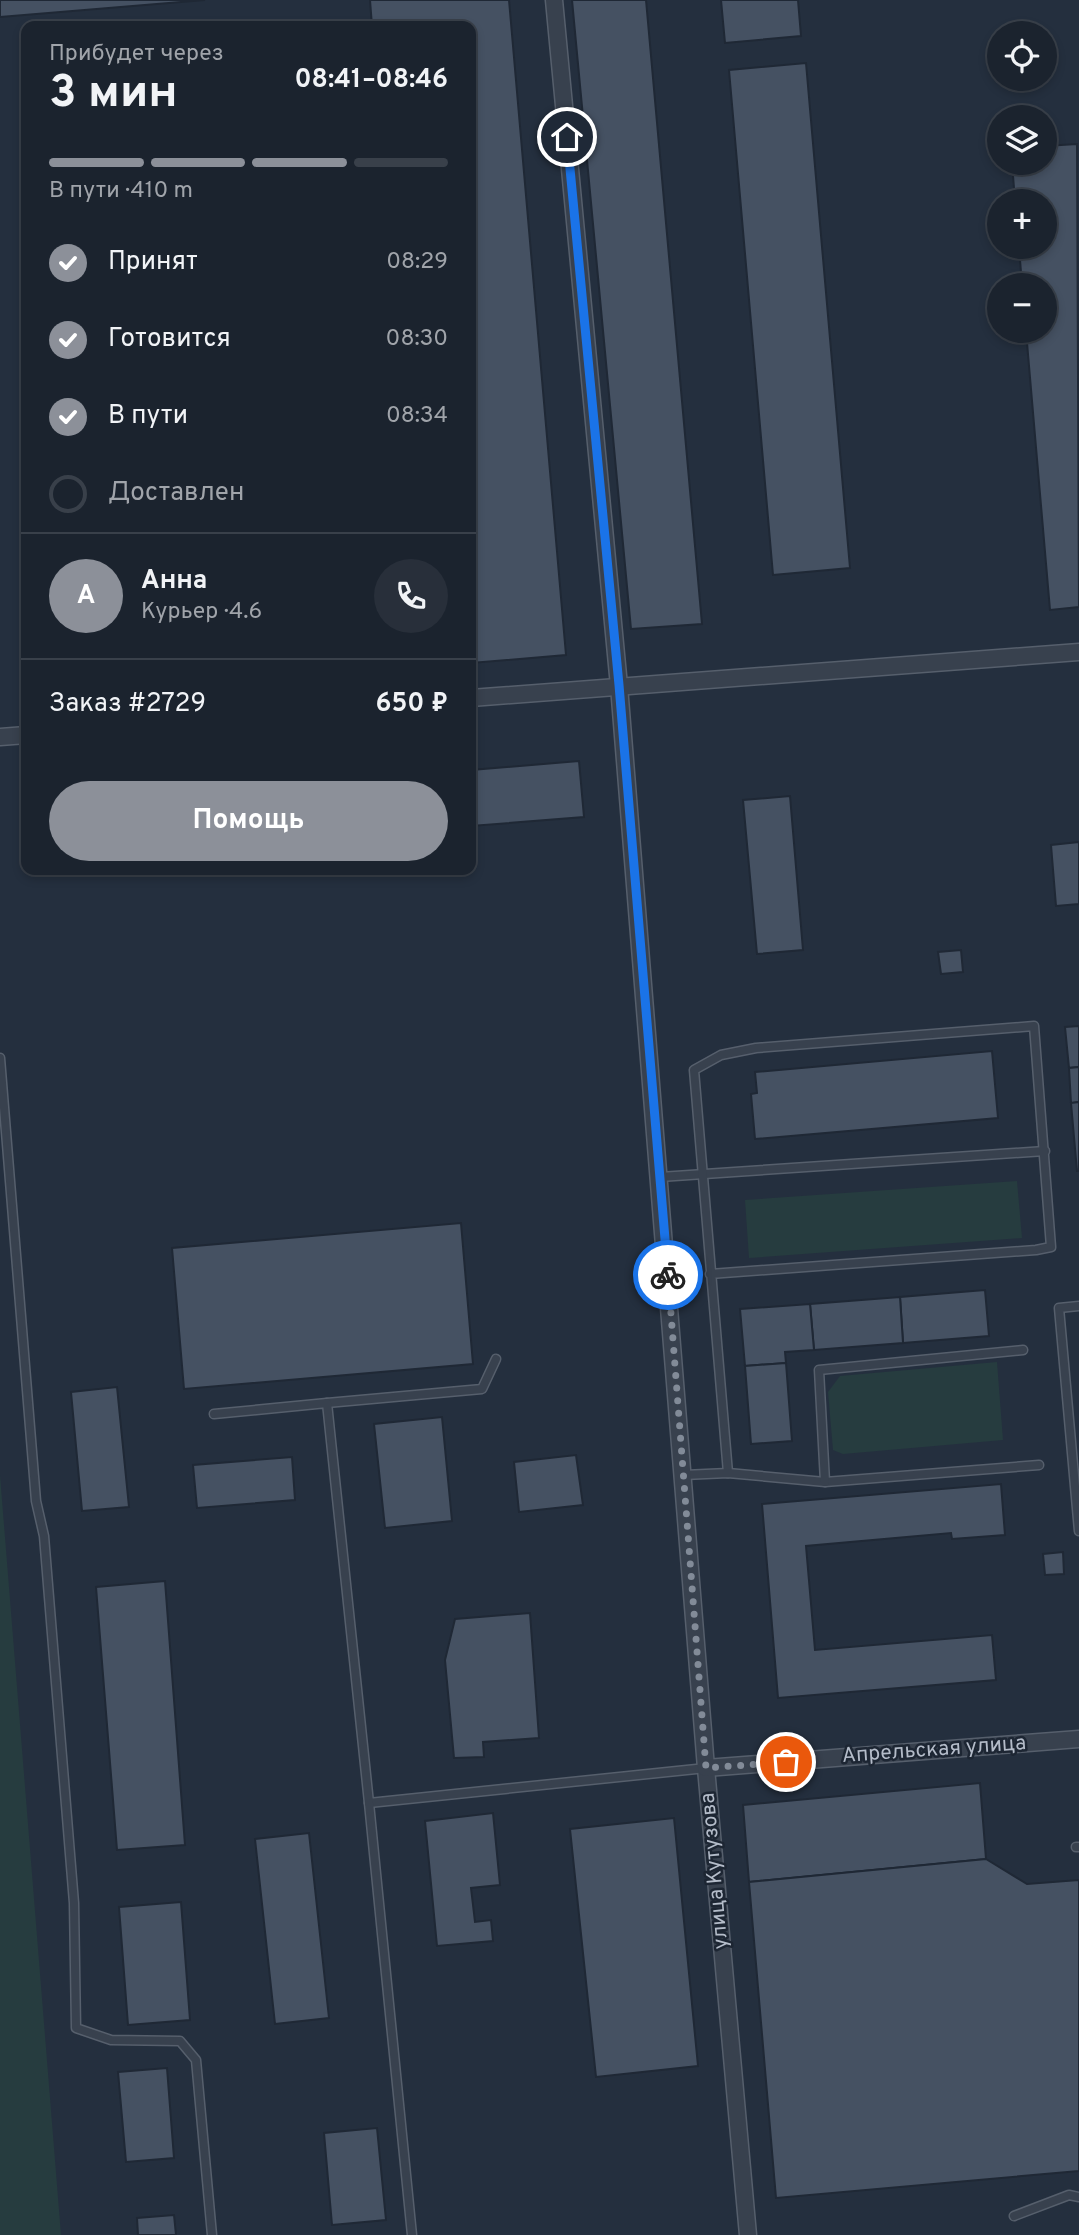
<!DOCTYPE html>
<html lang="ru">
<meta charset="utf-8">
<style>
:root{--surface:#1b232e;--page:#282f3a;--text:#f1f3f6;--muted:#a0a4aa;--line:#39404a;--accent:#8c9099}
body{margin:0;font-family:Overpass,sans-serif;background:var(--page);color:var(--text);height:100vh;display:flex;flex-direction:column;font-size:26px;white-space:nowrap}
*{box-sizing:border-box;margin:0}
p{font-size:23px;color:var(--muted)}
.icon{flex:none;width:38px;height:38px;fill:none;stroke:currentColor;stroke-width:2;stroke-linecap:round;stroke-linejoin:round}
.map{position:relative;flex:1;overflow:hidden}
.panel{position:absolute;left:21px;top:21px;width:455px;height:854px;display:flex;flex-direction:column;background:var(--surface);border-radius:14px;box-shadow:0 4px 10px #0003,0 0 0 2px var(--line)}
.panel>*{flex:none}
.buttons{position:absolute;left:987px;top:21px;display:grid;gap:14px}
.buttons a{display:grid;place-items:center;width:70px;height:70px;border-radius:50%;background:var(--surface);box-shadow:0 4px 10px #0003,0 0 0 2px var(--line);font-size:35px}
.pin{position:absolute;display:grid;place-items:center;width:60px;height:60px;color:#fff;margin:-30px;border:4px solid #fff;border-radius:50%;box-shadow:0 2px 7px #0007}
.courier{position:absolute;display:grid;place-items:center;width:70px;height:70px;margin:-35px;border:5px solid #1a73e8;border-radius:50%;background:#fff;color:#222;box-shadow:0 2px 9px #0007}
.summary em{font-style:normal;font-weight:700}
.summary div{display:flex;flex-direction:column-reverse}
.summary{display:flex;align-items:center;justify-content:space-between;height:119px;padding:0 28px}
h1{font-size:46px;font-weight:700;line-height:52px}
.bar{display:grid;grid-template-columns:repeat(4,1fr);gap:10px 7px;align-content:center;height:84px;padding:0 28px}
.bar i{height:9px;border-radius:5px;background:var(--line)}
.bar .on{background:var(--accent)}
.bar p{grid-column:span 4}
.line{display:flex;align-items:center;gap:18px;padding:0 28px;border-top:2px solid var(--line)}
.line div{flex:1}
.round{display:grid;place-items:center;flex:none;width:74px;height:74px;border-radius:37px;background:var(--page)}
ol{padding:0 28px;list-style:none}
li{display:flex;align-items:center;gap:21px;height:77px}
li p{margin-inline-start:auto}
li .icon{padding:7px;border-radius:50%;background:var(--accent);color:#fff;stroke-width:4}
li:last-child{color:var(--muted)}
li i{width:38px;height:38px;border:4px solid var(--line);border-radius:50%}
.primary-button{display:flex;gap:14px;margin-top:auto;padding:14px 28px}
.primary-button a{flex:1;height:80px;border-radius:42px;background:var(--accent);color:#fff;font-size:28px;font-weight:700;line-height:80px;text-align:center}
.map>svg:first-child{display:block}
.green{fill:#263c3f}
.building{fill:#455162;stroke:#1f2835;stroke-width:2}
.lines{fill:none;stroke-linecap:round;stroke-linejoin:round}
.service-casing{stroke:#565f6c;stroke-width:11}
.minor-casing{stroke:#565f6c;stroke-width:19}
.service{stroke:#38414e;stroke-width:8}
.minor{stroke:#38414e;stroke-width:16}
.done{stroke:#828b98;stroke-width:7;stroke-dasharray:0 12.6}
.route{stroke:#1a73e8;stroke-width:9}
.labels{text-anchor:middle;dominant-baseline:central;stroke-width:5;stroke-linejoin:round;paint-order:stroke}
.street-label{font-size:21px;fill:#b4bcc9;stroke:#1d2633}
</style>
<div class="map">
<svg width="1079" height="2235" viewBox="0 0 1079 2235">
<rect width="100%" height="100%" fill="#242f3e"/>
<!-- green -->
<g class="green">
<polygon points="1017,1181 1022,1238 749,1258 745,1200"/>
<polygon points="997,1362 1003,1440 843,1454 833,1450 828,1392 840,1376"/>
<polygon points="0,1475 61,2235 0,2235"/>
</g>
<!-- building -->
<g class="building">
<polygon points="0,0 205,0 0,17"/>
<polygon points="370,0 509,0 566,655 471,663 471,26 372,26"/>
<polygon points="572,0 646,0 702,624 631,629"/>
<polygon points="721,0 798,0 801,36 725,43"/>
<polygon points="806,63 850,568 773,575 729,70"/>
<polygon points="1077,144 1079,607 1050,610 1026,331 1045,331 1045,285 1022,285 1019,247 1045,247 1045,201 1015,201 1012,163 1045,163 1045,146"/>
<polygon points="579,761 584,817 471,826 471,770"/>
<polygon points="790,796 803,950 757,954 743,800"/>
<polygon points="1079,842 1079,904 1056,906 1051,845"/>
<polygon points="961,950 963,972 941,974 938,952"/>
<polygon points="1079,1026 1079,1067 1069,1068 1065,1027"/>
<polygon points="992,1051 998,1118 755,1139 751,1094 757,1093 755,1072"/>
<polygon points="1079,1067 1079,1102 1071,1103 1069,1068"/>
<polygon points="1079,1102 1079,1171 1077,1171 1071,1103"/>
<polygon points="461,1223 473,1364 184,1389 172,1248"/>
<polygon points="985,1290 989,1336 903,1343 900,1297"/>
<polygon points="900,1297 903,1343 814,1350 810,1304"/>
<polygon points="810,1304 814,1350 785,1352 786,1363 745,1366 740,1309"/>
<polygon points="786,1363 792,1441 751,1444 745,1366"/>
<polygon points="117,1387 129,1507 82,1511 71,1392"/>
<polygon points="442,1417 452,1521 385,1528 374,1424"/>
<polygon points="576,1455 583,1505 519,1512 514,1462"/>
<polygon points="292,1457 295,1500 197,1508 193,1465"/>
<polygon points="1001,1484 1005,1535 952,1539 951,1533 806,1546 815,1650 992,1635 996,1680 778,1698 762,1504"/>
<polygon points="1063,1552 1064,1574 1045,1575 1043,1554"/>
<polygon points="165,1581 185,1845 117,1850 96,1587"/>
<polygon points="530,1613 539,1738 483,1742 484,1757 454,1758 445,1660 455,1619"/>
<polygon points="980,1783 986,1859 749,1882 743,1805"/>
<polygon points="493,1813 500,1885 471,1888 475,1922 491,1920 493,1941 437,1946 425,1821"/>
<polygon points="674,1818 698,2066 596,2077 570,1829"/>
<polygon points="309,1833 329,2018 275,2024 255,1839"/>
<polygon points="986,1859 1027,1884 1079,1880 1079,2171 776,2198 749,1882"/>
<polygon points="181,1902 190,2020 128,2025 119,1907"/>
<polygon points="167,2068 174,2158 126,2162 118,2072"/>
<polygon points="377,2128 386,2220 332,2225 324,2133"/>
<polygon points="174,2215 176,2235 138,2235 137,2218"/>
</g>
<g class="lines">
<defs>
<g id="service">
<polyline points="0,1058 36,1501 44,1536 74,1903 76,2028 111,2040 180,2041 196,2060 212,2235"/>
<polyline points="660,1177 1045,1151"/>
<polyline points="710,1274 1036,1250 1051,1247 1034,1026 756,1048 721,1055 694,1070 728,1473"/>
<polyline points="1079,1306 1059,1308 1079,1531"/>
<polyline points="327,1403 482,1389 496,1359"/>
<polyline points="214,1414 327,1403 369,1803 706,1768"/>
<polyline points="684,1475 728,1473 825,1482 1039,1465"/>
<polyline points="825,1482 819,1370 1023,1350"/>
<polyline points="369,1803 412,2235"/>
<polyline points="1076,1847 1079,1847"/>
<polyline points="1014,2216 1069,2195 1079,2197"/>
</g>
<g id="minor">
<polyline points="554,0 619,686 706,1768 748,2235"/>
<polyline points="471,698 1079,652"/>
<polyline points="0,737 26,735"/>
<polyline points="706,1768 1079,1739"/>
</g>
</defs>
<!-- service casing -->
<use href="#service" class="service-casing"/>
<!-- minor casing -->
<use href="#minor" class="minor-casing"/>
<!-- service -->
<use href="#service" class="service"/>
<!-- minor -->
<use href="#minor" class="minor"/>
</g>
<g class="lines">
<!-- done -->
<polyline class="done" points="668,1275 706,1768 786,1762"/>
<!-- route -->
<polyline class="route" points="567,137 619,685 668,1275"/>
</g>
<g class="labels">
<!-- street labels -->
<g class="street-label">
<text transform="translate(934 1750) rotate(-4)">Апрельская улица</text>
<text transform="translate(715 1871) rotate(-95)">улица Кутузова</text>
</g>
</g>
</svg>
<div class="buttons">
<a><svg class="icon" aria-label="locate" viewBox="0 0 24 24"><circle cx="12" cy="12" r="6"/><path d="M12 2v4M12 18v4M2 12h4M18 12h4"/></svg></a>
<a><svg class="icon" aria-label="layers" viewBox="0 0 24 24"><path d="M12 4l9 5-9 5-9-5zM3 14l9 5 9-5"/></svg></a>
<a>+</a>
<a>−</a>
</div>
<div class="pin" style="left:786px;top:1762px;background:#ea580c"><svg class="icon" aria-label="bag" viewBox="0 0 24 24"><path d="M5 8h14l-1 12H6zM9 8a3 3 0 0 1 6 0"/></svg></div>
<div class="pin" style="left:567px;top:137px;background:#1f2937"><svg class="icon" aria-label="home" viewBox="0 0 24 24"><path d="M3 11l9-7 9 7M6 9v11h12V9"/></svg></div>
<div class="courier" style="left:668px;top:1275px"><svg class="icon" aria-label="bike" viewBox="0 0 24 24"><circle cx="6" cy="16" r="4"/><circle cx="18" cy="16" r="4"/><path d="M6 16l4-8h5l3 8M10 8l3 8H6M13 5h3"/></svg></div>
<section class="panel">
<div class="summary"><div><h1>3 мин</h1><p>Прибудет через</p></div><em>08:41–08:46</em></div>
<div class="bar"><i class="on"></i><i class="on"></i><i class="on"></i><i></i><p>В пути · 410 m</p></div>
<ol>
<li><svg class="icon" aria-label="check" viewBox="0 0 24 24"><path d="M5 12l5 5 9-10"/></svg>Принят<p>08:29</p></li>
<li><svg class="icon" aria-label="check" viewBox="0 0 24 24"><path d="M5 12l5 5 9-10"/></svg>Готовится<p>08:30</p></li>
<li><svg class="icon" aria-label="check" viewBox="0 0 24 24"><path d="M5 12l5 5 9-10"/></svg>В пути<p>08:34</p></li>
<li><i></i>Доставлен</li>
</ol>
<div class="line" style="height:126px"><b class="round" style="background:var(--accent);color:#fff">А</b><div><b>Анна</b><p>Курьер · 4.6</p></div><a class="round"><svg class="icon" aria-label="phone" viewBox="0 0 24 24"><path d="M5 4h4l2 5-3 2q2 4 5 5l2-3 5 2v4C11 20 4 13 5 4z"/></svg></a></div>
<div class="line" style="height:91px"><div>Заказ #2729</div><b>650 ₽</b></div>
<div class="primary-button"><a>Помощь</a></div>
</section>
</div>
